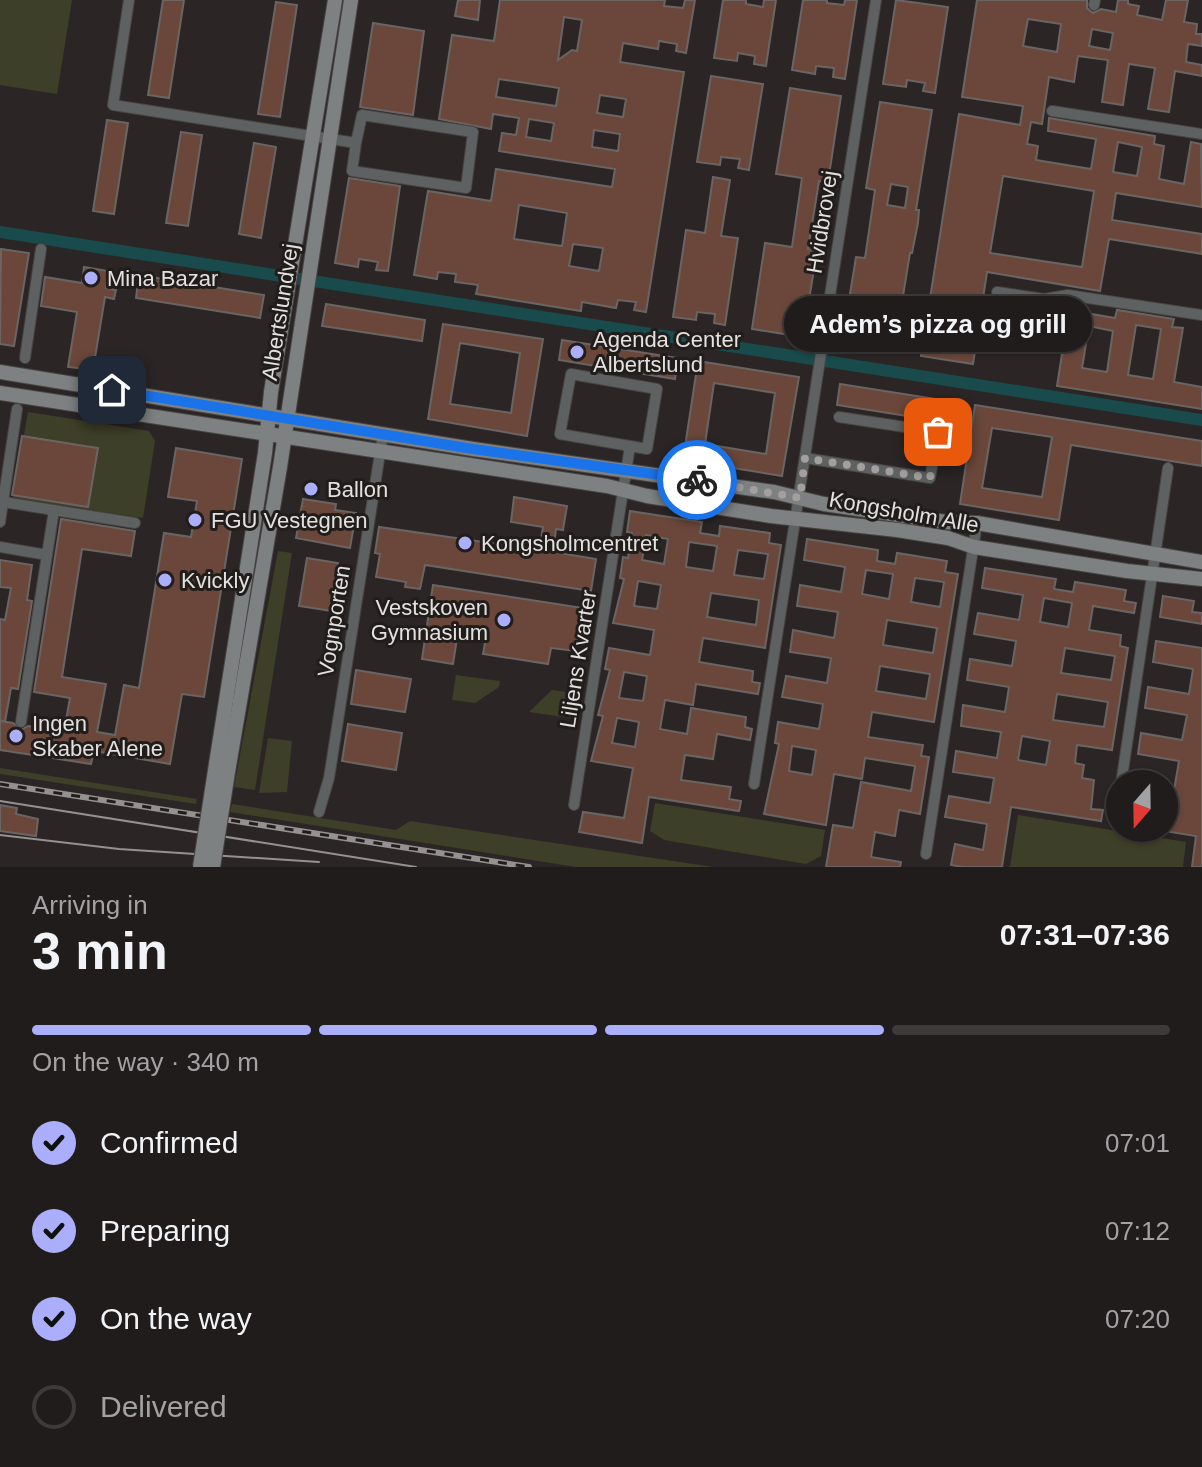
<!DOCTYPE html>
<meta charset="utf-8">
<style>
:root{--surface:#201c1c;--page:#2d2929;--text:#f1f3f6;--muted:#a2a1a3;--line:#3d3a3b;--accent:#abaffb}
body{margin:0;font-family:Helvetica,sans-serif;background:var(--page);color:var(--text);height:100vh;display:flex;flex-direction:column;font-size:30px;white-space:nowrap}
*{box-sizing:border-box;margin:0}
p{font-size:26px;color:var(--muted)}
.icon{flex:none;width:44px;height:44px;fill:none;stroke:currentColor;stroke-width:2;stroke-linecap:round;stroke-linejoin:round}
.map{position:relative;height:867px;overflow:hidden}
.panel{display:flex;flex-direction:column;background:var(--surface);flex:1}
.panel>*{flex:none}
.needle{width:52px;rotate:200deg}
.fabs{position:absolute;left:1106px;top:770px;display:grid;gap:16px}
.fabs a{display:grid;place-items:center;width:72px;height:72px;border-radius:50%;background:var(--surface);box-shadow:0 2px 6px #0004,0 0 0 2px var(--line);font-size:40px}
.pin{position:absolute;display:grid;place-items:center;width:68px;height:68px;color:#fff;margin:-34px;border-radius:16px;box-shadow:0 4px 12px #0006}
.courier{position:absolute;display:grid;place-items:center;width:80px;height:80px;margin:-40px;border:6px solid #1a73e8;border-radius:50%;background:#fff;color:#222;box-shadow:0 2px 10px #0007}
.bubble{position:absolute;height:56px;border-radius:28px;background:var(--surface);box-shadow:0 2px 6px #0004,0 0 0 2px var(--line);font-size:26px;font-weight:600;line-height:56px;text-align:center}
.headline em{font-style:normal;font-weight:600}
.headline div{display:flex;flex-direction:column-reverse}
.headline{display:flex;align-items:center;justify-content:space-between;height:136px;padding:0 32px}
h1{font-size:52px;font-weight:600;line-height:60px}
.bar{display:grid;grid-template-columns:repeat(4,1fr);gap:12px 8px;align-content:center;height:96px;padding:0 32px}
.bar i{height:10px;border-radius:6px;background:var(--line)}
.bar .current{background:var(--accent)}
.bar p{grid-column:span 4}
ol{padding:0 32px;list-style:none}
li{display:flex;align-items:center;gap:24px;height:88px}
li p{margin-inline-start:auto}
li .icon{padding:8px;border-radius:50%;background:var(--accent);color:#111;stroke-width:4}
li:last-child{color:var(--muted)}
li i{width:44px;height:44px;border:4px solid var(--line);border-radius:50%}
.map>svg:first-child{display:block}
.green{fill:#3d3f28}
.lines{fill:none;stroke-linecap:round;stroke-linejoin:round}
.canal{stroke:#194a4c;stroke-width:12}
.building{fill:#6a473a;stroke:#6a6563;stroke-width:2;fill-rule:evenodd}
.street-casing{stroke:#484443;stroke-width:12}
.secondary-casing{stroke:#484443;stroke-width:16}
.street{stroke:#5e6161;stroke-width:10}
.secondary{stroke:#7d8182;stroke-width:14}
.tram{stroke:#959190;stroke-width:2}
.rail-casing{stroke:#959190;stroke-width:6}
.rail{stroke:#211d1b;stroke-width:3;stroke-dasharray:9;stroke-linecap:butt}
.secondary-bridge-casing{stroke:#484443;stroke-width:16;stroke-linecap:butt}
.secondary-bridge{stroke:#7d8182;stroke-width:14}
.done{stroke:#a39f9e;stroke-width:8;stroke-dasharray:0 14.4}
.route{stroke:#1a73e8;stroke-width:10}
.poi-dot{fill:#abaffb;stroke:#211d1b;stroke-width:3}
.labels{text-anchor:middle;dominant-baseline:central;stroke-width:6;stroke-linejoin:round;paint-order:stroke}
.street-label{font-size:22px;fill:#e3e0df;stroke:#211d1b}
.poi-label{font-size:22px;fill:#e3e0df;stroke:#211d1b;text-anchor:start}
</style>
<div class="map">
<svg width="1202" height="867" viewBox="0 0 1202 867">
<rect width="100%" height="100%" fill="#2b2625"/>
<!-- green -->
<g class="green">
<polygon points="0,0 72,0 57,94 0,85"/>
<polygon points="28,412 149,431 155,441 143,518 13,498"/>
<polygon points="278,551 292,553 255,790 234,787"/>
<polygon points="456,675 500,681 499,687 475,703 452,700"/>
<polygon points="552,690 575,693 571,718 529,712"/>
<polygon points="268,738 292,741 287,792 259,793"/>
<polygon points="0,768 197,799 196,804 0,774"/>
<polygon points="655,803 825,830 821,856 806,864 664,840 650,831"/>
<polygon points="232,804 396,830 410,821 713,867 576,867 230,812"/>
<polygon points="1018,815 1186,842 1183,867 1010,867"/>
</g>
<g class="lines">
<!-- canal -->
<polyline class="canal" points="0,232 1202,420"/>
</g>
<!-- building -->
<g class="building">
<polygon points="163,0 184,0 169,98 148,95"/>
<polygon points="458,0 480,0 478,20 455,16"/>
<path d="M500,0H665L664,6L683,8L685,0H695L686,53L676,51L677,44L659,41L658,49L623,43L620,62L684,72L646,312L634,310L636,302L618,300L616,308L582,302L581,311L476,294L478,285L455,282L456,274L438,272L437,279L414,275L428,191L491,201L496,169L612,187L615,169L499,151L502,133L516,135L519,118L493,114L491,129L439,119L452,35L494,41ZM564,17L582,20L577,51L572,50L558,60ZM499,79L559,88L556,106L496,97ZM600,95L626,99L623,117L597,113ZM529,119L554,123L551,141L526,137ZM594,130L620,134L618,151L592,147ZM519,205L567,213L562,246L514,239ZM573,244L603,248L599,271L569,266Z"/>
<polygon points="723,0 746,0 746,4 763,7 764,0 776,0 766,66 754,64 755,56 738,53 737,61 714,58"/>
<polygon points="803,0 827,0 827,3 844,5 845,0 857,0 845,79 833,77 834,68 816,66 815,74 792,70"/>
<polygon points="896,0 948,7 935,93 923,91 925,83 907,80 906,87 883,84"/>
<path d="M977,0H1087V8L1093,13L1101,9L1116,12L1118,0H1128V4L1139,6L1137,15L1162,20L1166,0H1188L1184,22L1197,24L1196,34H1202V46L1188,44L1186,62L1202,65V76L1175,71L1169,112L1148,109L1155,68L1129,64L1123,105L1102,102L1108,60L1078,56L1074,82L1049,77L1042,124L1031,122L1027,144L1038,146L1036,160L1091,169L1096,139L1048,131L1049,118L1155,136L1154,144L1164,146L1159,179L1184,184L1191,142L1201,144L1202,207L1116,193L1112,220L1202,234V254L1109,239L1100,291L987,272L973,364L921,356L959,114L1020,125L1023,106L962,97ZM1028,19L1061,24L1057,52L1023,46ZM1092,29L1113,33L1110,50L1089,46ZM1118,142L1142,147L1137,176L1113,172ZM1003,176L1094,191L1082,267L990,253Z"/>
<polygon points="276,2 297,5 280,117 258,114"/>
<polygon points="373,23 424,31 413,115 360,107"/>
<polygon points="711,76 763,84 749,170 738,168 740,159 721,157 720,165 697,162"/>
<polygon points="790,88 841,96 828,182 819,181 808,249 817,251 803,337 752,329 765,243 792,247 802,178 776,174"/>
<path d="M880,102L932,110L916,210H919L918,223L912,253H910L894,351L882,350L884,342L866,339L865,347L842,343L856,257L865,258L875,190L866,188ZM891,184L908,187L905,208L887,205Z"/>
<polygon points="107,120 128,123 114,214 93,211"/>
<polygon points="181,132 202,135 188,226 166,223"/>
<polygon points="254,143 276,147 261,238 239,234"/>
<polygon points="713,177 730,180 721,236 738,238 725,325 714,323 715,314 697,312 696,320 673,317 686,230 705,233"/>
<polygon points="349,178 400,186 388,271 376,270 378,262 359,259 358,267 335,263"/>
<polygon points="1,249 29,253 14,346 0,344"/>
<polygon points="84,267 108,271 106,288 116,290 114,299 105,297 93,370 68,367 77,312 41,306 45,277 82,283"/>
<polygon points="139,275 264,295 260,318 136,298"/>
<path d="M1070,303L1081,305L1080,312L1115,318L1117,310L1174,319L1172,327L1183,328L1174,382L1202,387V409L1057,386ZM1136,325L1161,329L1153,379L1128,375ZM1089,326L1113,331L1107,372L1082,368Z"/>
<polygon points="326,304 425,320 422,341 322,326"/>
<path d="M443,324L543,339L527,436L428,419ZM460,343L520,353L511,413L450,404Z"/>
<polygon points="562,340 678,358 675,379 559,360"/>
<path d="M698,361L799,377L782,476L683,460ZM714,383L775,393L766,454L705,444Z"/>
<polygon points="840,384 955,402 952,423 837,405"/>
<path d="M975,405L1202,441V466L1071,445L1059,520L960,504ZM992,428L1052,437L1042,497L982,488Z"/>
<polygon points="22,436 98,448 88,507 12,495"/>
<polygon points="176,448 242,459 204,697 182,694 170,764 94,751 91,764 0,750 0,619 5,620 11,588 0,587 0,560 32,565 27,600 32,601 18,689 11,688 5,722 1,721 13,723 21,730 28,726 64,731 70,698 34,692 61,519 135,531 131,556 82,549 62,677 106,684 97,732 115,735 124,685 139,688 164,533 191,537 197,501 168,497"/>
<polygon points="514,497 567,506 563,530 556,529 553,552 596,559 591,591 425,565 420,589 405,587 406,582 376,577 380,554 375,553 379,527 539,550 543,527 511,522"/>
<polygon points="303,499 336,504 335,510 356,513 350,548 296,538"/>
<path d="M630,511L702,522L700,533L719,536L720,526L770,533L769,543L781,545L765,648L703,638L699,662L753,671L752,682L760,683L758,694L696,684L693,705L665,700L660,729L687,734L691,708L746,717L745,727L752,729L750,740L717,734L713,759L685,755L681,780L731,787L729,799L741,801L739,811L649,797L642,843L579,832L583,812L624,818L633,768L591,761L603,716L598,715L610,670L605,669L609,648L650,655L654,630L613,623L624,579L620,578L623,557L628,558L632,533L627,532ZM646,535L668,539L664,564L642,560ZM689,542L717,546L713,571L686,567ZM738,550L768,554L764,579L734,575ZM638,581L661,585L657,609L634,606ZM711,593L759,600L756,625L707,617ZM624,672L647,676L643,701L619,698ZM617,718L639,722L635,747L612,743Z"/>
<path d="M807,539L878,550L877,561L895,564L897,553L947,561L945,572L958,574L934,722L872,712L868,737L923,745L921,756L929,757L920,814L899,810L895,836L875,832L871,857L901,862L900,867H826L833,825L853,828L861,782L911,791L915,766L865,758L862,779L834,774L826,825L764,814L779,744L775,743L778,722L819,729L823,704L782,697L786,676L827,683L831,658L790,652L793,630L834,638L838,612L797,606L800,585L841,592L845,567L804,560ZM866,570L893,574L889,599L862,594ZM915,578L944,582L940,607L911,602ZM887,620L937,628L933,653L883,645ZM880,666L930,674L926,699L876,691ZM792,746L816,750L812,775L789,771Z"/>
<polygon points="307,558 338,563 336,579 341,580 338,600 334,600 332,611 299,606"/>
<path d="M985,568L1056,579L1054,589L1073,592L1075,582L1126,590L1124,601L1136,603L1134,613L1093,606L1089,630L1121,635L1120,646L1128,648L1112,750L1077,745L1075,763L1084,765L1082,778L1094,780L1091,809L1103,810L1101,821L1011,807L1002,867H963L951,865L955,844L983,850L987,824L945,817L949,796L990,803L994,778L953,772L956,751L997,758L1001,732L961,726L963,705L1005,712L1009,687L967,680L970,659L1012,666L1016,641L974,634L978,613L1019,620L1023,595L982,588ZM1044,598L1072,603L1068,627L1040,622ZM1065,648L1115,656L1111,680L1061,673ZM1057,694L1108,702L1104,727L1053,720ZM1022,736L1050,741L1046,765L1018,760Z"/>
<polygon points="433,585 583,608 576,651 551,648 548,664 483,654 486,637 458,632 453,664 422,659"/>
<polygon points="1163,596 1194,601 1192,612 1202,613 1202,624 1160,617"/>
<polygon points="1156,641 1202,648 1202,867 1192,867 1196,836 1164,831 1164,819 1169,820 1179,761 1138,754 1141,733 1182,740 1187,715 1145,708 1148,687 1189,694 1193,669 1153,662"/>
<polygon points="356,670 411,679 405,712 351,704"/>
<polygon points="348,724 402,733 396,770 342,761"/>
<polygon points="0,805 17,808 16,814 38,819 36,836 0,831"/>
</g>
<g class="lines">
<defs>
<g id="street">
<polyline points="129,0 113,105 356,143 352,171 466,188 473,132 362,115 356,143"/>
<polyline points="1094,5 1095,0"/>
<polyline points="1052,111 1202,134"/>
<polyline points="997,292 1044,299 1068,295 1202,315"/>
<polyline points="25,358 41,249"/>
<polyline points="805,458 930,478 938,432 839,417"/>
<polyline points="3,502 135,523"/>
<polyline points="0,522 17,409"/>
<polyline points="0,547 47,555"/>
<polyline points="21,722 54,510"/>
<polyline points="754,784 876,0"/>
<polyline points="1121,784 1168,468"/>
<polyline points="1119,800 1120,794"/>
<polyline points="574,805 630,446 647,449 657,389 571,374 560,434 630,446"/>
<polyline points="319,812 329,778 383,434"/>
<polyline points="926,854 977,523"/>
</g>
<g id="secondary">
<polyline points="0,372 473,449 774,492 824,504 946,522 977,523 1202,562"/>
<polyline points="0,393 607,486 647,496 771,516 897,530 948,538 974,547 1127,571 1202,579"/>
<polyline points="216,764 265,453 271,392 335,0"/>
<polyline points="229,766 280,467 351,0"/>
</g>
</defs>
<!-- street casing -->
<use href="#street" class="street-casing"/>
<!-- secondary casing -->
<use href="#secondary" class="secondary-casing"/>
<!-- street -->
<use href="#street" class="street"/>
<!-- secondary -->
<use href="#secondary" class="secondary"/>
<!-- tram -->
<g class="tram">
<polyline points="0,801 416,867"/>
<polyline points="0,835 119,849 319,862"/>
</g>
<defs>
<polyline id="rail" points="0,784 529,867"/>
</defs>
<!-- rail casing -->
<use href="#rail" class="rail-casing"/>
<!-- rail -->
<use href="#rail" class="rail"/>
<defs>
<g id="secondary-bridge">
<polyline points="200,867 216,764"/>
<polyline points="213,867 229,766"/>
</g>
</defs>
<!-- secondary-bridge casing -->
<use href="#secondary-bridge" class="secondary-bridge-casing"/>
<!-- secondary-bridge -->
<use href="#secondary-bridge" class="secondary-bridge"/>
</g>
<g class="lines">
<!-- done -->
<polyline class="done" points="697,480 800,498 805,458 930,478 938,432"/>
<!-- route -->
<polyline class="route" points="112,390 473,449 697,480"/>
</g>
<!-- markers -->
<g class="poi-dot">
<circle cx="91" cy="278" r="8"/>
<circle cx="577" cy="352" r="8"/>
<circle cx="311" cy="489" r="8"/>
<circle cx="195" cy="520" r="8"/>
<circle cx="465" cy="543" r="8"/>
<circle cx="165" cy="580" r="8"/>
<circle cx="504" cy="620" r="8"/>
<circle cx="16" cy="736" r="8"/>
</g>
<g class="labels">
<!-- street labels -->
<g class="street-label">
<text transform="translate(822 222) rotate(-81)">Hvidbrovej</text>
<text transform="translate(280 312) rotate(-81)">Albertslundvej</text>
<text transform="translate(904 512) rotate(10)">Kongsholm Alle</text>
<text transform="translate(334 621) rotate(-81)">Vognporten</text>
<text transform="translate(578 659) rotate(-81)">Liljens Kvarter</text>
</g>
<!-- poi labels -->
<g class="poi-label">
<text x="107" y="278">Mina Bazar</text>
<text x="593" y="339">Agenda Center<tspan x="593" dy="25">Albertslund</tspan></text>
<text x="327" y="489">Ballon</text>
<text x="211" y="520">FGU Vestegnen</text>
<text x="481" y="543">Kongsholmcentret</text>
<text x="181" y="580">Kvickly</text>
<text x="488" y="607" text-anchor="end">Vestskoven<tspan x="488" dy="25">Gymnasium</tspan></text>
<text x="32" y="723">Ingen<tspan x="32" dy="25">Skaber Alene</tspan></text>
</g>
</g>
</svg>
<div class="fabs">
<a><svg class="needle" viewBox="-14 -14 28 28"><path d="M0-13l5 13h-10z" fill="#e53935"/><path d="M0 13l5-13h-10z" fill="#a2a1a3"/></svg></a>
</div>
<div class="pin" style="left:938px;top:432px;background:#ea580c"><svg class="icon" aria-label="bag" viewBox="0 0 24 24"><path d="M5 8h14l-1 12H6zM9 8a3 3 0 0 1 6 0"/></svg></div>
<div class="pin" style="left:112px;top:390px;background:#1f2937"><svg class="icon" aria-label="home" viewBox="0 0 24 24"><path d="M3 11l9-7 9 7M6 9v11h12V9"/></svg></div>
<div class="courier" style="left:697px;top:480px"><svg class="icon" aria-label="bike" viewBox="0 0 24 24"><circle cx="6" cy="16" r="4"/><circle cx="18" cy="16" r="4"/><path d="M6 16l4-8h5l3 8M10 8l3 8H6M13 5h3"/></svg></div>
<div class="bubble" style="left:784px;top:296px;width:308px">Adem’s pizza og grill</div>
</div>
<section class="panel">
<div class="headline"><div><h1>3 min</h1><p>Arriving in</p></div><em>07:31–07:36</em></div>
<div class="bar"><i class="current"></i><i class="current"></i><i class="current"></i><i></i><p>On the way · 340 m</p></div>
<ol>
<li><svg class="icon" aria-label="check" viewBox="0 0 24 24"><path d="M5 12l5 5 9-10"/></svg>Confirmed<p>07:01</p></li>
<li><svg class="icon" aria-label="check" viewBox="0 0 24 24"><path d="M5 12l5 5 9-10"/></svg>Preparing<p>07:12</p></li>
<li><svg class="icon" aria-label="check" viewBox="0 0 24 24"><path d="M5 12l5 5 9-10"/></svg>On the way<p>07:20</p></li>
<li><i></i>Delivered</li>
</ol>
</section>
